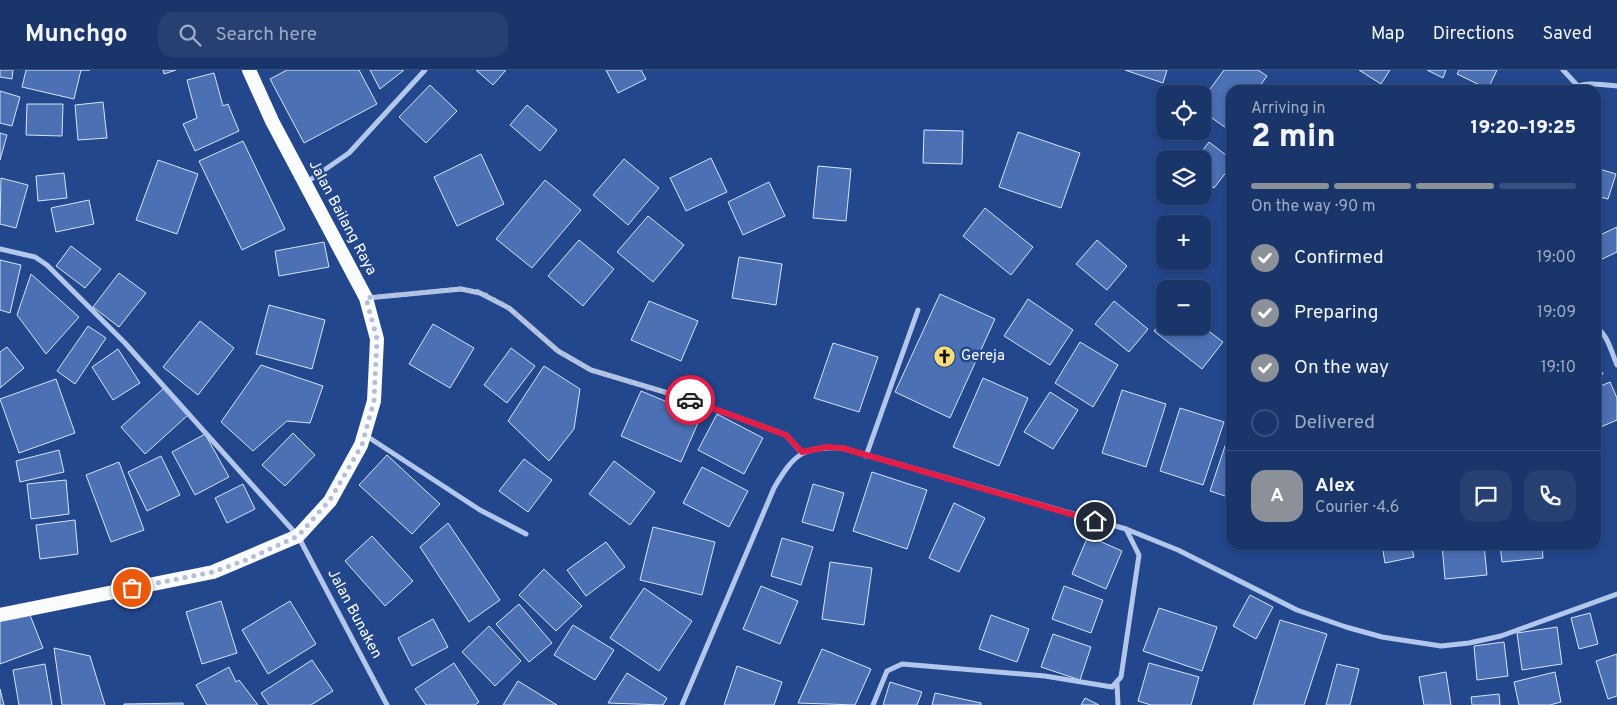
<!DOCTYPE html>
<meta charset="utf-8">
<style>
:root{--surface:#1a356a;--page:#274072;--text:#f1f3f6;--muted:#9fabc1;--line:#38507e;--accent:#8c9099}
body{margin:0;font-family:Overpass,sans-serif;background:var(--page);color:var(--text);height:100vh;display:flex;flex-direction:column;font-size:19px;white-space:nowrap}
*{box-sizing:border-box;margin:0}
p{font-size:16px;color:var(--muted)}
.icon{flex:none;width:28px;height:28px;fill:none;stroke:currentColor;stroke-width:2;stroke-linecap:round;stroke-linejoin:round}
.map{position:relative;flex:1;overflow:hidden}
.sheet{position:absolute;left:1226px;top:15px;width:375px;height:465px;display:flex;flex-direction:column;background:var(--surface);border-radius:15px;box-shadow:0 2px 8px #0003,0 0 0 1px var(--line)}
.sheet>*{flex:none}
.buttons{position:absolute;left:1156px;top:15px;display:grid;gap:10px}
.buttons a{display:grid;place-items:center;width:55px;height:55px;border-radius:10px;background:var(--surface);box-shadow:0 2px 8px #0003,0 0 0 1px var(--line);font-size:25px}
.pin{position:absolute;display:grid;place-items:center;width:42px;height:42px;color:#fff;margin:-21px;border:2px solid #fff;border-radius:50%;box-shadow:0 1px 5px #0007}
.courier{position:absolute;display:grid;place-items:center;width:50px;height:50px;margin:-25px;border:4px solid #e11d48;border-radius:50%;background:#fff;color:#222;box-shadow:0 1px 6px #0007}
.headline em{font-style:normal;font-weight:800}
.headline div{display:flex;flex-direction:column-reverse}
.headline{display:flex;align-items:center;justify-content:space-between;height:85px;padding:0 25px}
h1{font-size:32px;font-weight:800;line-height:38px}
.bar{display:grid;grid-template-columns:repeat(4,1fr);gap:8px 5px;align-content:center;height:60px;padding:0 25px}
.bar i{height:6px;border-radius:4px;background:var(--line)}
.bar .selected{background:var(--accent)}
.bar p{grid-column:span 4}
.line{display:flex;align-items:center;gap:12px;padding:0 25px;border-top:1px solid var(--line)}
.line div{flex:1}
.round{display:grid;place-items:center;flex:none;width:52px;height:52px;border-radius:15px;background:var(--page)}
ol{padding:0 25px;list-style:none}
li{display:flex;align-items:center;gap:15px;height:55px}
li p{margin-inline-start:auto}
li .icon{padding:5px;border-radius:50%;background:var(--accent);color:#fff;stroke-width:4}
li:last-child{color:var(--muted)}
li i{width:28px;height:28px;border:2px solid var(--line);border-radius:50%}
header{display:flex;align-items:center;gap:30px;box-sizing:border-box;height:70px;padding:0 25px;background:var(--surface);border-bottom:1px solid var(--line)}
header strong{font-size:24px}
nav{display:flex;gap:28px;margin-inline-start:auto;font-size:18px}
.search{width:350px;height:45px;background:var(--page);display:flex;align-items:center;gap:12px;box-sizing:border-box;padding:0 18px;border-radius:15px;color:var(--muted);font-size:19px}
.map>svg:first-child{display:block}
.building{fill:#4b70b4;stroke:#d7e3f8}
.lines{fill:none;stroke-linecap:round;stroke-linejoin:round}
.minor{stroke:#b2c7eb;stroke-width:5}
.trunk{stroke:#fbfcfe;stroke-width:14}
.done{stroke:#b2bfd7;stroke-width:5;stroke-dasharray:0 9}
.route{stroke:#e11d48;stroke-width:6}
.labels{text-anchor:middle;dominant-baseline:central;stroke-width:5;stroke-linejoin:round;paint-order:stroke}
.street-label{font-size:15px;fill:#fff;stroke:#23478d}
.poi-label{font-size:15px;fill:#fff;stroke:#23478d;text-anchor:start}
</style>
<header>
<strong>Munchgo</strong>
<div class="search"><svg class="icon" aria-label="search" viewBox="0 0 24 24"><circle cx="10" cy="10" r="6"/><path d="M15 15l6 6"/></svg>Search here</div>
<nav><a>Map</a><a>Directions</a><a>Saved</a></nav>
</header>
<div class="map">
<svg width="1617" height="635" viewBox="0 0 1617 635">
<rect width="100%" height="100%" fill="#23478d"/>
<!-- building -->
<g class="building">
<polygon points="0,0 13,0 12,9 0,7"/>
<polygon points="26,0 90,0 81,0 74,29 22,17"/>
<polygon points="163,0 176,0 164,4"/>
<polygon points="287,0 359,0 377,34 304,73 270,9"/>
<polygon points="370,0 404,0 380,19"/>
<polygon points="476,0 506,0 493,15"/>
<polygon points="606,0 641,0 646,9 618,23"/>
<polygon points="1125,0 1167,0 1163,13"/>
<polygon points="1224,0 1258,0 1267,6 1257,20 1231,20 1231,57 1229,60 1202,41 1202,30"/>
<polygon points="1359,0 1390,0 1381,14"/>
<polygon points="1427,0 1446,0 1443,8"/>
<polygon points="1459,0 1497,0 1488,19 1457,4"/>
<polygon points="214,3 223,36 228,34 239,61 195,81 183,54 197,48 187,10"/>
<polygon points="430,15 457,41 426,73 399,47"/>
<polygon points="0,21 20,27 12,56 0,53"/>
<polygon points="103,32 107,68 78,70 75,35"/>
<polygon points="27,34 63,34 62,66 26,65"/>
<polygon points="527,35 557,60 540,81 510,55"/>
<polygon points="924,60 963,61 962,94 923,93"/>
<polygon points="1018,62 1080,83 1061,138 999,117"/>
<polygon points="0,63 7,65 0,90"/>
<polygon points="243,71 285,159 242,180 199,91"/>
<polygon points="1209,72 1231,89 1231,96 1214,118 1202,110 1202,89 1196,89"/>
<polygon points="481,84 504,134 457,156 434,107"/>
<polygon points="711,88 727,122 686,141 670,108"/>
<polygon points="624,89 659,118 628,155 593,125"/>
<polygon points="158,90 198,104 177,164 136,150"/>
<polygon points="818,96 851,99 846,151 813,148"/>
<polygon points="1596,98 1616,104 1608,129 1596,126"/>
<polygon points="64,103 67,128 38,131 36,106"/>
<polygon points="1,108 28,115 16,158 0,154"/>
<polygon points="545,110 581,140 532,198 496,169"/>
<polygon points="769,112 785,146 743,165 728,132"/>
<polygon points="89,130 94,154 56,162 51,138"/>
<polygon points="985,138 1033,177 1011,205 963,166"/>
<polygon points="648,146 684,175 653,212 617,182"/>
<polygon points="1617,157 1617,182 1596,192 1596,167"/>
<polygon points="579,170 614,199 583,236 548,206"/>
<polygon points="1097,170 1127,196 1107,220 1076,194"/>
<polygon points="324,172 329,197 279,206 275,181"/>
<polygon points="71,176 101,199 85,218 56,196"/>
<polygon points="739,187 782,194 776,235 732,228"/>
<polygon points="0,190 21,195 10,243 0,240"/>
<polygon points="119,203 146,223 119,257 93,237"/>
<polygon points="31,204 79,247 46,284 17,245"/>
<polygon points="940,224 995,249 950,348 895,322"/>
<polygon points="1028,229 1073,260 1050,295 1004,266"/>
<polygon points="649,231 698,251 681,291 631,270"/>
<polygon points="1114,231 1148,259 1129,282 1095,254"/>
<polygon points="269,235 325,250 312,299 256,284"/>
<polygon points="1165,247 1165,256 1202,256 1223,272 1202,299 1154,261"/>
<polygon points="200,251 234,278 198,325 163,297"/>
<polygon points="433,254 474,278 450,318 409,294"/>
<polygon points="88,256 106,268 75,314 57,301"/>
<polygon points="1080,272 1118,295 1093,337 1055,313"/>
<polygon points="833,273 878,287 859,342 814,328"/>
<polygon points="7,277 24,298 0,318 0,282"/>
<polygon points="511,278 535,296 507,333 484,315"/>
<polygon points="118,279 140,313 113,330 92,297"/>
<polygon points="1596,291 1603,304 1596,307"/>
<polygon points="261,295 323,316 310,353 287,351 253,381 221,352"/>
<polygon points="544,296 580,319 574,359 549,391 508,351"/>
<polygon points="983,308 1028,328 999,396 953,377"/>
<polygon points="56,309 75,363 19,383 0,329"/>
<polygon points="1610,312 1617,328 1617,350 1596,359 1596,318"/>
<polygon points="164,318 188,345 145,384 121,357"/>
<polygon points="1122,320 1166,334 1146,397 1102,383"/>
<polygon points="641,321 701,346 681,392 621,366"/>
<polygon points="1050,322 1078,340 1053,379 1024,362"/>
<polygon points="1180,338 1224,352 1203,415 1160,401"/>
<polygon points="717,344 763,368 744,404 698,380"/>
<polygon points="1231,358 1231,428 1210,421"/>
<polygon points="293,363 315,385 285,416 262,395"/>
<polygon points="205,364 229,407 195,425 172,382"/>
<polygon points="59,380 64,402 20,412 16,391"/>
<polygon points="387,385 440,434 412,464 359,415"/>
<polygon points="161,386 180,425 147,441 128,402"/>
<polygon points="524,389 552,410 528,442 499,421"/>
<polygon points="614,391 655,422 630,455 589,424"/>
<polygon points="119,392 144,460 111,472 86,405"/>
<polygon points="702,397 748,421 729,457 683,433"/>
<polygon points="872,402 927,420 907,479 853,461"/>
<polygon points="66,410 69,444 31,449 27,414"/>
<polygon points="243,414 255,439 227,453 215,428"/>
<polygon points="813,414 844,423 833,461 802,452"/>
<polygon points="954,433 985,448 959,502 929,488"/>
<polygon points="75,450 78,484 40,489 36,455"/>
<polygon points="448,453 500,530 469,552 420,477"/>
<polygon points="653,457 715,472 702,525 640,510"/>
<polygon points="372,466 413,511 385,536 345,491"/>
<polygon points="1088,466 1122,481 1106,519 1072,504"/>
<polygon points="782,468 813,477 801,515 771,506"/>
<polygon points="606,472 625,497 586,526 567,500"/>
<polygon points="1382,475 1411,475 1414,487 1385,493"/>
<polygon points="1442,475 1484,475 1487,505 1445,509"/>
<polygon points="1500,475 1542,475 1543,488 1502,492"/>
<polygon points="830,492 872,498 864,555 822,549"/>
<polygon points="544,499 582,536 556,561 519,525"/>
<polygon points="761,516 798,531 780,574 743,559"/>
<polygon points="1064,516 1103,530 1091,563 1052,549"/>
<polygon points="644,518 692,551 659,601 610,568"/>
<polygon points="1250,525 1273,537 1256,569 1233,556"/>
<polygon points="221,531 237,583 202,594 186,542"/>
<polygon points="290,531 316,574 268,604 242,560"/>
<polygon points="519,534 552,573 529,592 496,554"/>
<polygon points="1159,538 1217,557 1202,601 1143,581"/>
<polygon points="28,540 43,578 0,594 0,551"/>
<polygon points="1590,543 1598,574 1579,579 1571,548"/>
<polygon points="991,545 1029,559 1017,592 979,579"/>
<polygon points="433,549 448,577 412,596 398,568"/>
<polygon points="1280,550 1327,564 1304,635 1253,635"/>
<polygon points="573,555 614,580 595,610 554,585"/>
<polygon points="489,556 521,591 495,616 462,582"/>
<polygon points="1557,557 1562,594 1522,600 1517,563"/>
<polygon points="1053,564 1091,577 1080,610 1041,597"/>
<polygon points="1504,572 1508,606 1477,610 1474,576"/>
<polygon points="54,578 90,586 105,635 62,635"/>
<polygon points="822,579 871,599 855,635 798,633"/>
<polygon points="1617,584 1617,626 1608,629 1596,591"/>
<polygon points="312,590 333,621 311,635 269,635 261,623"/>
<polygon points="454,593 479,632 475,635 426,635 415,619"/>
<polygon points="1149,593 1199,607 1191,635 1151,635 1138,631"/>
<polygon points="45,594 52,635 19,635 13,600"/>
<polygon points="1337,594 1359,599 1350,635 1326,635"/>
<polygon points="737,596 782,612 774,635 724,635"/>
<polygon points="229,597 236,612 239,610 258,635 207,635 196,615"/>
<polygon points="1446,602 1451,635 1424,635 1419,607"/>
<polygon points="1555,602 1561,632 1550,635 1519,635 1514,612"/>
<polygon points="627,603 667,628 663,635 608,633"/>
<polygon points="518,611 557,635 503,635"/>
<polygon points="890,612 922,622 917,635 883,635"/>
<polygon points="0,619 4,635 0,635"/>
<polygon points="935,623 981,633 981,635 932,635"/>
<polygon points="1499,624 1500,635 1472,635 1471,627"/>
<polygon points="1085,628 1099,635 1081,635"/>
<polygon points="183,633 183,635 124,635 124,634"/>
</g>
<g class="lines">
<!-- minor -->
<g class="minor">
<polyline points="1563,0 1577,15"/>
<path d="M1568,20C1584,11 1600,14 1617,16"/>
<polyline points="307,112 349,83 425,0"/>
<polyline points="0,179 35,187 47,195 125,273 298,466 387,635"/>
<polyline points="367,228 461,219 480,223 509,238 558,281 591,300 668,323 757,354 786,365 802,383"/>
<path d="M1596,258C1607,262 1612,284 1617,295"/>
<polyline points="365,365 480,440 526,464"/>
<polyline points="866,386 918,240"/>
<polyline points="1117,614 1118,635"/>
<path d="M682,635L774,418C794,384 803,376 842,378L1126,459L1178,480L1297,540L1346,557L1382,567L1441,576L1469,573L1501,566L1617,524"/>
<polyline points="873,635 887,601 902,594 1045,606 1112,617 1121,607 1139,485 1126,459"/>
</g>
<!-- trunk -->
<polyline class="trunk" points="0,545 213,502 298,466 330,431 361,375 374,331 377,269 366,228 272,51 249,0"/>
</g>
<g class="lines">
<!-- done -->
<polyline class="done" points="132,518 213,502 246,490 298,466 330,430 362,375 374,331 377,269 366,228 461,219 480,222 509,238 558,281 591,300 690,330"/>
<!-- route -->
<polyline class="route" points="690,330 786,365 802,382 826,377 842,378 1095,451"/>
</g>
<!-- icons -->
<defs>
<symbol id="church-disc" viewBox="-11 -11 22 22"><circle r="9.5" fill="#f6dd75" stroke="#23478d"/><path d="M-1.2-6h2.4v3.5h3.3v2.4h-3.3V6h-2.4V-.1h-3.3v-2.4h3.3Z" fill="#111"/></symbol>
</defs>
<g fill-rule="evenodd">
<use href="#church-disc" x="932" y="274" width="25" height="25"/>
</g>
<g class="labels">
<!-- street labels -->
<g class="street-label">
<text transform="translate(342 148) rotate(62)">Jalan Bailang Raya</text>
<text transform="translate(354 544) rotate(62)">Jalan Bunaken</text>
</g>
<!-- poi labels -->
<g class="poi-label">
<text x="961" y="286">Gereja</text>
</g>
</g>
</svg>
<div class="buttons">
<a><svg class="icon" aria-label="locate" viewBox="0 0 24 24"><circle cx="12" cy="12" r="6"/><path d="M12 2v4M12 18v4M2 12h4M18 12h4"/></svg></a>
<a><svg class="icon" aria-label="layers" viewBox="0 0 24 24"><path d="M12 4l9 5-9 5-9-5zM3 14l9 5 9-5"/></svg></a>
<a>+</a>
<a>−</a>
</div>
<div class="pin" style="left:132px;top:518px;background:#ea580c"><svg class="icon" aria-label="bag" viewBox="0 0 24 24"><path d="M5 8h14l-1 12H6zM9 8a3 3 0 0 1 6 0"/></svg></div>
<div class="pin" style="left:1095px;top:451px;background:#1f2937"><svg class="icon" aria-label="home" viewBox="0 0 24 24"><path d="M3 11l9-7 9 7M6 9v11h12V9"/></svg></div>
<div class="courier" style="left:690px;top:330px"><svg class="icon" aria-label="car" viewBox="0 0 24 24"><path d="M5 17H2v-5l4-1 3-4h7l3 4 3 1v5h-3M9 17h6M6 11h13"/><circle cx="7" cy="17" r="2"/><circle cx="17" cy="17" r="2"/></svg></div>
<section class="sheet">
<div class="headline"><div><h1>2 min</h1><p>Arriving in</p></div><em>19:20–19:25</em></div>
<div class="bar"><i class="selected"></i><i class="selected"></i><i class="selected"></i><i></i><p>On the way · 90 m</p></div>
<ol>
<li><svg class="icon" aria-label="check" viewBox="0 0 24 24"><path d="M5 12l5 5 9-10"/></svg>Confirmed<p>19:00</p></li>
<li><svg class="icon" aria-label="check" viewBox="0 0 24 24"><path d="M5 12l5 5 9-10"/></svg>Preparing<p>19:09</p></li>
<li><svg class="icon" aria-label="check" viewBox="0 0 24 24"><path d="M5 12l5 5 9-10"/></svg>On the way<p>19:10</p></li>
<li><i></i>Delivered</li>
</ol>
<div class="line" style="height:90px"><b class="round" style="background:var(--accent);color:#fff">A</b><div><b>Alex</b><p>Courier · 4.6</p></div><a class="round"><svg class="icon" aria-label="chat" viewBox="0 0 24 24"><path d="M4 5h16v11H9l-5 4z"/></svg></a><a class="round"><svg class="icon" aria-label="phone" viewBox="0 0 24 24"><path d="M5 4h4l2 5-3 2q2 4 5 5l2-3 5 2v4C11 20 4 13 5 4z"/></svg></a></div>
</section>
</div>
